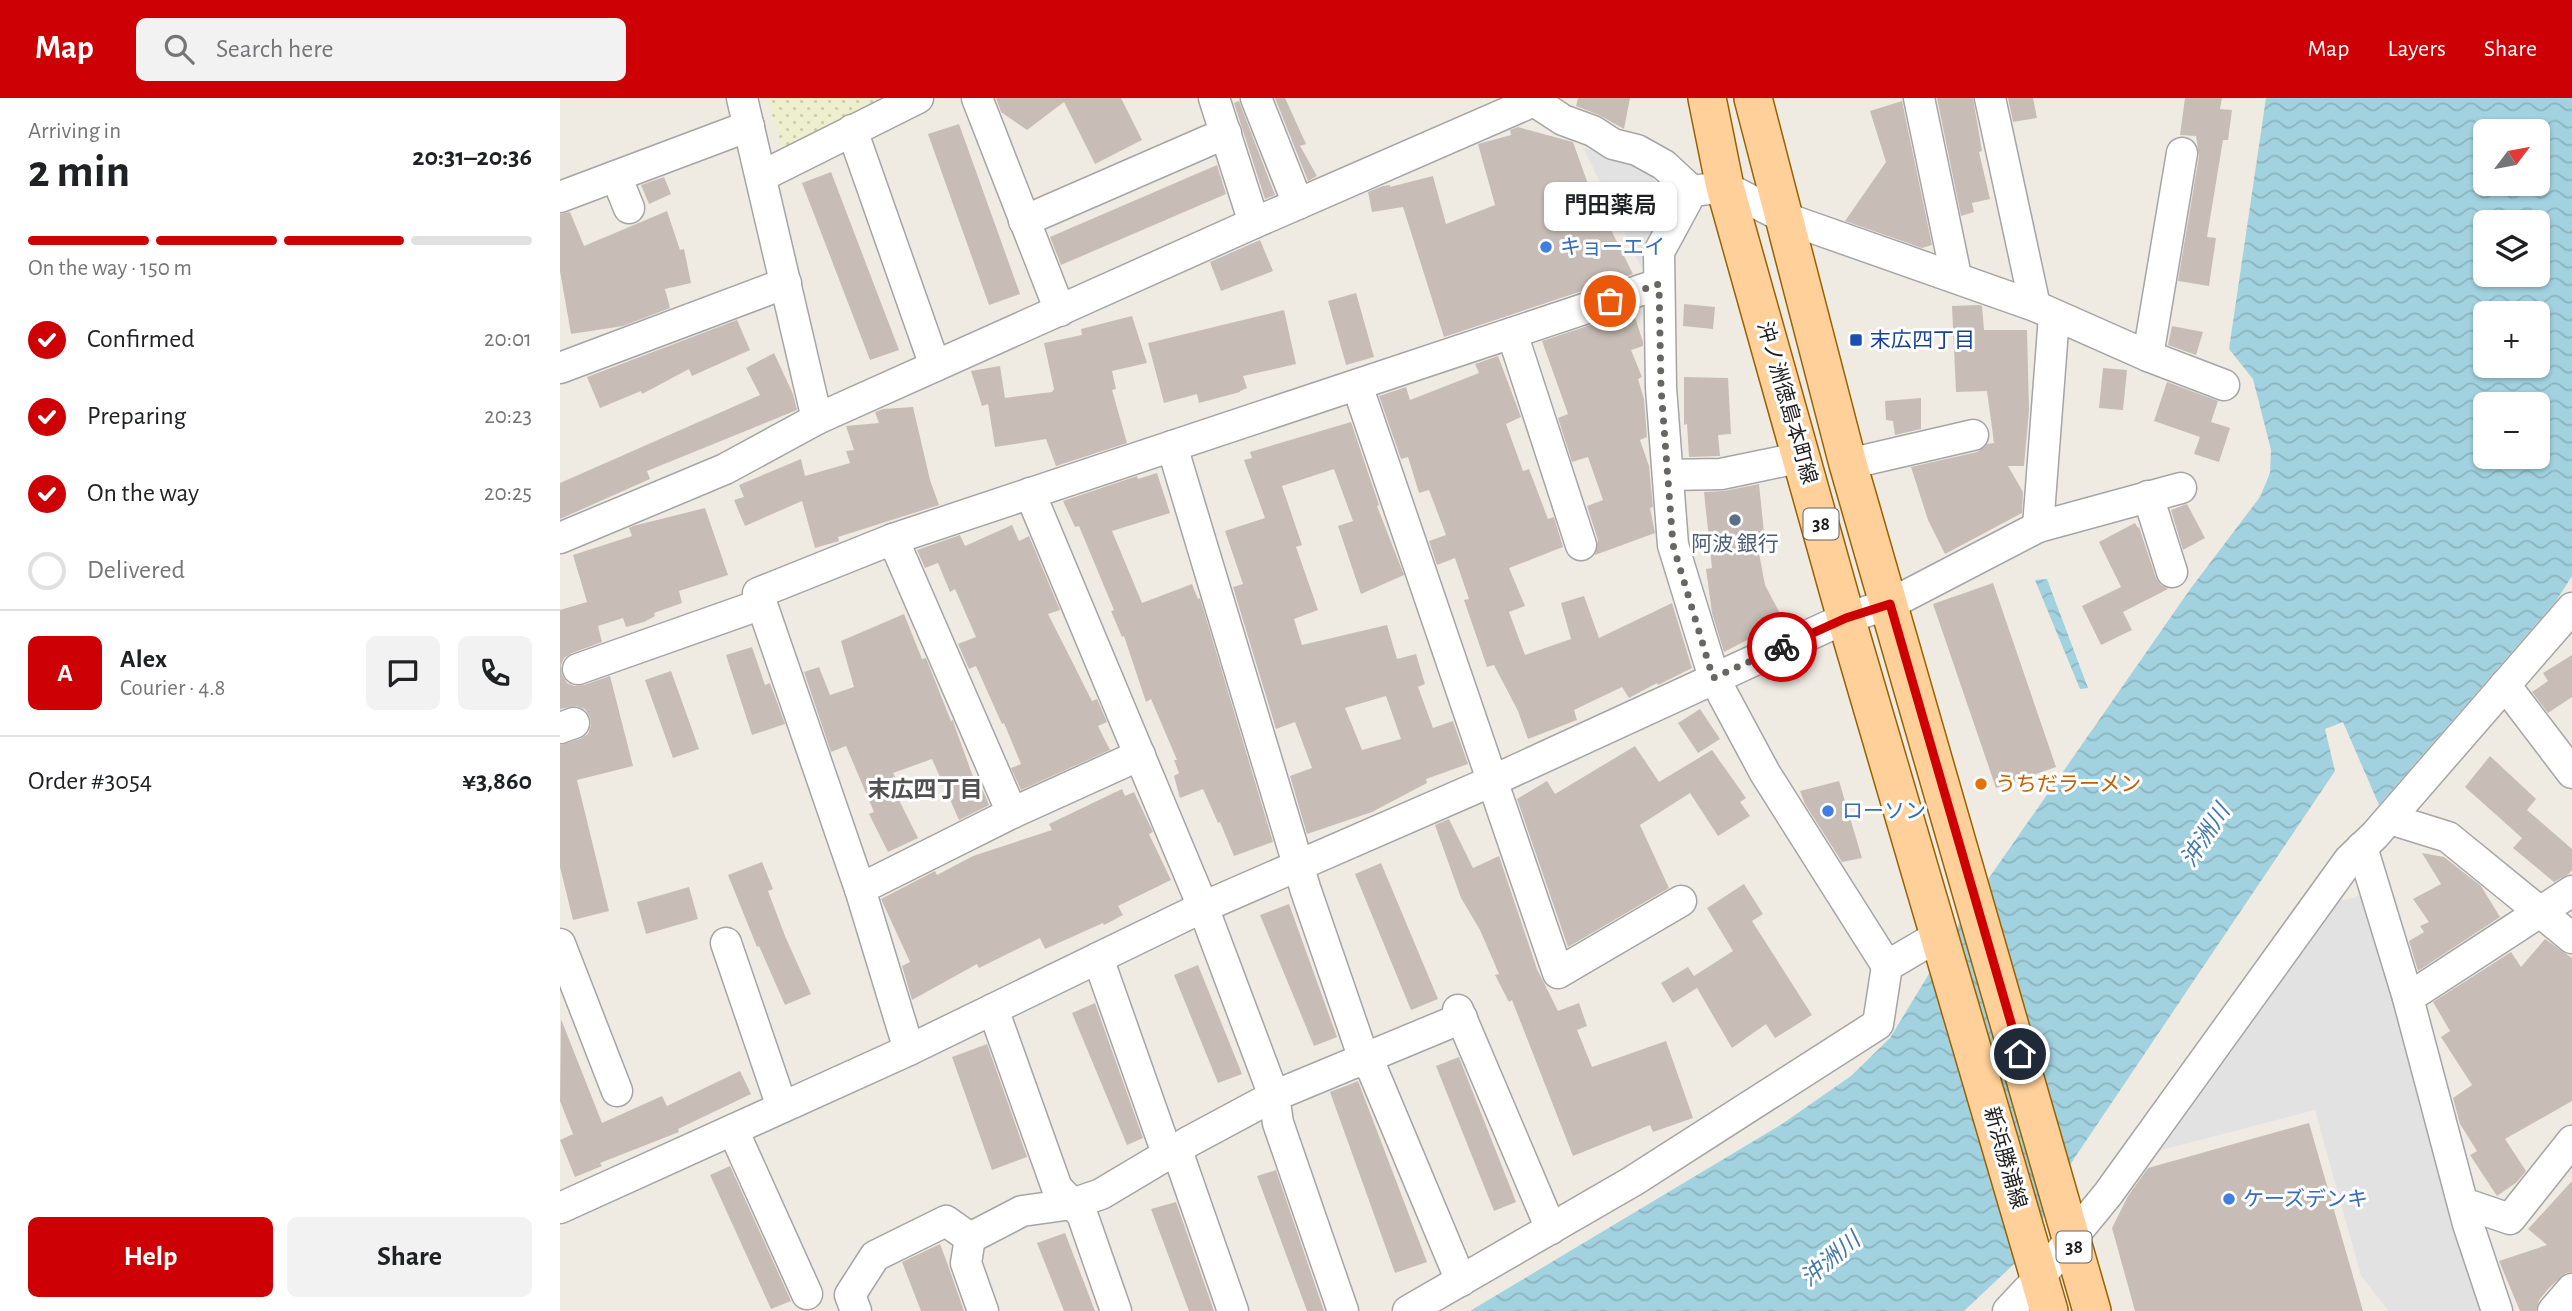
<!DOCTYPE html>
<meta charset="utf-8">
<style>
:root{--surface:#fff;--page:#f2f2f2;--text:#202124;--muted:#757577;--line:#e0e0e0;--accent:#cc0005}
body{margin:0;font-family:"Alegreya Sans","Noto Sans JP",sans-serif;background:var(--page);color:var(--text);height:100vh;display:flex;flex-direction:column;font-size:26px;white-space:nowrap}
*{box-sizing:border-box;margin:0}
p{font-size:23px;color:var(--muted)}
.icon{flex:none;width:38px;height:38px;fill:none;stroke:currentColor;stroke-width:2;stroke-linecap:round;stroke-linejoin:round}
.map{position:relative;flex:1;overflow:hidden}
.details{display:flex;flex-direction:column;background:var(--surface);width:560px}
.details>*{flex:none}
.needle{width:46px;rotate:58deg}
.controls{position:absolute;left:1913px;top:21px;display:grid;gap:14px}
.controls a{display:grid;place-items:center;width:77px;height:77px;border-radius:10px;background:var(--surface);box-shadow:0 2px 5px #0004;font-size:35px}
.pin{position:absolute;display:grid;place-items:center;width:60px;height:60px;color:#fff;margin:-30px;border:4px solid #fff;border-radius:50%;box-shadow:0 2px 7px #0007}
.courier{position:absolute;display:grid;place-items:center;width:70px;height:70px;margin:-35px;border:5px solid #cc0005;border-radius:50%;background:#fff;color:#222;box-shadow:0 2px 9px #0007}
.bubble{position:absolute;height:49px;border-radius:10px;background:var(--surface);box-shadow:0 2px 5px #0004;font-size:23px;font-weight:600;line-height:49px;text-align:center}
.headline em{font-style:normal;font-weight:600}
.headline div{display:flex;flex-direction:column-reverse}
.headline{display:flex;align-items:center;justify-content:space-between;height:119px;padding:0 28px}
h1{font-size:46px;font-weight:600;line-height:52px}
.bar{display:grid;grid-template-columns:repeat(4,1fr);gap:10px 7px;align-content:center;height:84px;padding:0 28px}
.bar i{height:9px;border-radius:5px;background:var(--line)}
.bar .on{background:var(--accent)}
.bar p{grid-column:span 4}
.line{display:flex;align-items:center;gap:18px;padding:0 28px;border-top:2px solid var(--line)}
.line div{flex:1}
.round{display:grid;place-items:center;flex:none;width:74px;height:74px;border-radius:10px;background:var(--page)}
ol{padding:0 28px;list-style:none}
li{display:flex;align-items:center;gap:21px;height:77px}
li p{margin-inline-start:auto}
li .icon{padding:7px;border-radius:50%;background:var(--accent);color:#fff;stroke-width:4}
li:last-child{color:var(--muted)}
li i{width:38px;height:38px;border:4px solid var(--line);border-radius:50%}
.primary-button{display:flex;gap:14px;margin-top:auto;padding:14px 28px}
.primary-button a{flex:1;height:80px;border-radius:10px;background:var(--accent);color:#fff;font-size:28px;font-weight:600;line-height:80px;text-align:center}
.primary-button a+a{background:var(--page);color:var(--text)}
header{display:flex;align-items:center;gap:42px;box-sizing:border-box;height:98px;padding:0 35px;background:var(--accent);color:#fff}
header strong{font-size:33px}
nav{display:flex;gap:38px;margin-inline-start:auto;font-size:24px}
.search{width:490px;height:63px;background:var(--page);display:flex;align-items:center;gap:18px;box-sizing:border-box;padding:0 24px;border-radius:10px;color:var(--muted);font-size:26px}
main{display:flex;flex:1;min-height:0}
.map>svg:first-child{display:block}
.farmland{fill:url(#farmland-dots)}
.parking{fill:#e2e2e2}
.water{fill:url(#water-waves);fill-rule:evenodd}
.building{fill:#c7bdb6;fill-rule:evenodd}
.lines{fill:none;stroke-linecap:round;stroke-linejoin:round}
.minor-casing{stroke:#a5a5a5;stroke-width:33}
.major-casing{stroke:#986200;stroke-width:40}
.minor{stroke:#fff;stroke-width:30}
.major{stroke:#ffd099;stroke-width:37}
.done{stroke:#676663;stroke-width:7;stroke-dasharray:0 12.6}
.route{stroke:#cc0005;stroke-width:9}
.shop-dot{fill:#3f7fe0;stroke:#fff;stroke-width:2.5}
.transit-dot{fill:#1a4fb4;stroke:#fff;stroke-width:2.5}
.service-dot{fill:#5c6f8a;stroke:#fff;stroke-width:2.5}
.food-dot{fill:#e8710a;stroke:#fff;stroke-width:2.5}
.labels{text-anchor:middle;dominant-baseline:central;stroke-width:6;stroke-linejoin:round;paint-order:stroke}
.shield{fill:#fff;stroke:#626262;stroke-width:2}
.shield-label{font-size:19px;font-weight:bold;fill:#1e1e1e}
.shop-label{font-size:21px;fill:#366cbe;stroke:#fff;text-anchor:start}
.transit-label{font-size:21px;fill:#164399;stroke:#fff;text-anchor:start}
.street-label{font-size:21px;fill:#1e1e1e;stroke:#fff}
.service-label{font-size:21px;fill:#4e5e75;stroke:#fff}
.food-label{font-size:21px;fill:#c56008;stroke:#fff;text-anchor:start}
.neighbourhood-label{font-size:23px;font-weight:bold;fill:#515151;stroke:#fff}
.water-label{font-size:23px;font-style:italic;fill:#4479a9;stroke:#fff}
</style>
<header>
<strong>Map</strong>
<div class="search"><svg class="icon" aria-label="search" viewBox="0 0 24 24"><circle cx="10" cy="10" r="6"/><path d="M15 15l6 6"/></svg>Search here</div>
<nav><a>Map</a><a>Layers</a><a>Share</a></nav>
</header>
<main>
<section class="details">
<div class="headline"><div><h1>2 min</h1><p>Arriving in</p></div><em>20:31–20:36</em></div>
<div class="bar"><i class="on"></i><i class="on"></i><i class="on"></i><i></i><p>On the way · 150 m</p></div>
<ol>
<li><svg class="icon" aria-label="check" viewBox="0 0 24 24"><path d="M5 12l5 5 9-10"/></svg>Confirmed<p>20:01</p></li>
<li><svg class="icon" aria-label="check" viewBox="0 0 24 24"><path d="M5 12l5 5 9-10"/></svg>Preparing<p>20:23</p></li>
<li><svg class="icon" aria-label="check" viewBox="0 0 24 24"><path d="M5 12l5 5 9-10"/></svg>On the way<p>20:25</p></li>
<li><i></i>Delivered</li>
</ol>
<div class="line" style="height:126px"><b class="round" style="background:var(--accent);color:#fff">A</b><div><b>Alex</b><p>Courier · 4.8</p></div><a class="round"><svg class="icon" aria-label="chat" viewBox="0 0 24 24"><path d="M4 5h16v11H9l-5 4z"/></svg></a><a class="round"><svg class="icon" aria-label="phone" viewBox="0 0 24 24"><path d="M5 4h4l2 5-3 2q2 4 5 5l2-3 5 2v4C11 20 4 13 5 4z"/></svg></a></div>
<div class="line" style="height:91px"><div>Order #3054</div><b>¥3,860</b></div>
<div class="primary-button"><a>Help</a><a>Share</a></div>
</section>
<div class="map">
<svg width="2012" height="1213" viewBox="0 0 2012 1213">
<defs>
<pattern id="farmland-dots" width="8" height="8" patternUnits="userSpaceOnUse" patternTransform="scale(1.75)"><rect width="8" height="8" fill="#edefce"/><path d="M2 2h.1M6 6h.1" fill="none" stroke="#cbccb0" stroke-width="1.8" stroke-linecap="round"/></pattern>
<pattern id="water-waves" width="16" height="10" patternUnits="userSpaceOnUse" patternTransform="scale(1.75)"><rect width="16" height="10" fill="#a2d2df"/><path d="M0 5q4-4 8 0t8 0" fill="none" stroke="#8bb4bf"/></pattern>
</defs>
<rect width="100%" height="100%" fill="#efebe3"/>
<!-- farmland -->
<polygon class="farmland" points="207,0 334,0 223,54"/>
<!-- parking -->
<g class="parking">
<polygon points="1023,49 1082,69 1100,87 1091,142 1082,171"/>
<polygon points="1802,797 1928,1213 1829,1213 1801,1178 1755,1012 1601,1052 1704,908 1770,806"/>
</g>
<!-- water -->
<g class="water">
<path d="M1706,0H2012V478L1996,503L1819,707L1783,624L1765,631L1775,673L1497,1086L1471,1150L1404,1213H910L1222,1026L1291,978L1330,940L1415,800L1631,490L1700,399L1710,375L1711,352L1693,281L1669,251ZM1925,33H1978V86H1925ZM1925,124H1978V177H1925ZM1925,215H1978V268H1925ZM1925,306H1978V359H1925Z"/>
<polygon points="1487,481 1528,590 1520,591 1475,482"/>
</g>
<!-- building -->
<g class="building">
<polygon points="436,0 561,0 582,42 535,66 504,4 467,32 441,14"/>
<polygon points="715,0 725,0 746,46 740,48 757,78 748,83"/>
<polygon points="1018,0 1070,0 1064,31 1039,17 1016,8"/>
<polygon points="1377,0 1413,0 1422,53 1419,54 1430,101 1412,105 1414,114 1401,118"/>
<polygon points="1448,0 1473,0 1477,20 1453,24"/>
<polygon points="1625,0 1662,0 1660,11 1672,12 1668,42 1663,42 1647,139 1656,140 1649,188 1618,183 1639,58 1636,38 1620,37"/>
<polygon points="679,3 715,97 705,101 674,5"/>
<polygon points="1342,3 1372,147 1362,150 1285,123 1326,64 1310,13"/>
<polygon points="399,26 460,196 429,207 368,36"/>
<polygon points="958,29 1013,44 1028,86 1073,176 884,239 843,109 812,114 808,94 823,88 830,87 830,89 873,78 886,126 935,107 918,46 951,37 950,32"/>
<polygon points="657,67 666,96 501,167 490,139"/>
<polygon points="271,74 339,252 310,262 242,85"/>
<polygon points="104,79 111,96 89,106 81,87"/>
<polygon points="107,113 120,152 124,151 131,185 105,191 110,210 63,228 11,236 0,173 0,116 10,114 24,148"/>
<polygon points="700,142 713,173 661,193 650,164"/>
<polygon points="796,195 814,259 786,267 768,203"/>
<polygon points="1124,206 1155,209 1153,231 1123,228"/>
<polygon points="1419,207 1422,208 1424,232 1467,232 1469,312 1464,368 1448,368 1463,394 1462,415 1385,456 1368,422 1351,369 1417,354 1427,346 1434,345 1427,293 1396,294 1392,208"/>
<polygon points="724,212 736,266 683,278 687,290 680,293 680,294 639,305 637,296 604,305 588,245"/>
<polygon points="1073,213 1083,244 1083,248 1071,252 1082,279 1078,281 1084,301 1087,339 1080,342 1089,368 1093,409 1090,410 1095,435 1035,457 1038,442 1027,408 1043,402 1028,359 1012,364 998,320 1008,316 982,243"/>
<polygon points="572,218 587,265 552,273 556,291 552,292 567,345 496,368 486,341 435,349 428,306 422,308 411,273 440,268 445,300 492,294 494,291 484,245 522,237 521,231"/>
<polygon points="177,222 190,252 132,278 129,271 82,296 81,293 40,310 27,279"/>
<polygon points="1612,228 1643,234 1636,257 1608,247"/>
<polygon points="214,255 233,296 237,312 87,373 90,381 0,421 0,385 200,297 186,270"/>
<polygon points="938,258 961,319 946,326 963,373 969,371 988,421 994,419 1003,449 949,470 965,508 949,514 965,557 1011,541 1001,505 1024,498 1039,540 1112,505 1132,570 1098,587 1097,585 1069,600 1062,589 1014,612 1017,622 968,641 958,613 934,567 927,569 904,502 909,501 895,460 877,467 869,443 886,437 869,392 859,395 848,359 841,361 819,298 846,289 850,302 919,275 915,266"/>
<polygon points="1543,270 1567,272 1563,312 1539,310"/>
<polygon points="1124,279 1168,280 1171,336 1158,337 1160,358 1129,359 1127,326 1124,327"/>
<polygon points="1607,284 1658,303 1651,324 1670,330 1659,364 1634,356 1640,339 1594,323"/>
<polygon points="1361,300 1361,331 1335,337 1333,323 1326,322 1325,303"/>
<polygon points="353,309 370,382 379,407 278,439 279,443 255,450 242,403 185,428 174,402 184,399 179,387 241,361 245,378 290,365 286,353 294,352 286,328 319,325 315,314 323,311"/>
<path d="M791,324L819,407L817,408L844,477L801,496L778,428L793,423L774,371L722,388L742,447L736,449L758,512L734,521L742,547L827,527L837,561L856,556L865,586L858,589L873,630L893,623L908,666L866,681L867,685L812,714L747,736L730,678L752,670L735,624L716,631L673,489L683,486L665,433L705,420L684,362L692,360L690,354ZM826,598L841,641L802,652L785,610Z"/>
<polygon points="597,375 610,415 552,433 582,505 632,486 638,501 640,500 713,744 674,758 660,724 658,725 643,691 620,700 614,678 619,675 614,662 617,662 591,601 586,604 564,538 562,539 551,513 554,512 519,428 515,429 503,403 577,378 578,381"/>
<polygon points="1199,386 1206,454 1199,455 1205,487 1224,523 1164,554 1152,515 1146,471 1152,470 1144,394 1164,393"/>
<polygon points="1627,406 1645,440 1623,452 1611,412"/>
<polygon points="145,410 168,477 119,493 122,505 94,515 95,518 84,524 66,529 63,520 38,528 42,544 12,555 4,560 1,567 2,577 7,585 14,588 24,587 50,578 73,668 17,682 49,813 13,822 0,769 0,647 20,641 28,636 31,627 30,619 25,611 16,608 0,611 0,512 27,504 13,457 72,438 69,430 73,428"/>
<polygon points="1575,425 1578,430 1579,429 1596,480 1601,487 1608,491 1563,514 1572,532 1541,547 1522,508 1561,489 1539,444"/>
<polygon points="452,427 459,443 469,438 500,512 488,516 532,603 537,601 547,624 538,628 550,652 461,692 451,670 461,666 444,625 442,626 416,568 409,571 398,546 416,539 395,491 390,494 378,465 365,470 357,452 400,437 405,448"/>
<polygon points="1433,485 1496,669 1436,690 1373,506"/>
<polygon points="344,516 362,561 366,560 391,623 393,622 395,629 415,684 419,683 429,707 399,722 372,661 333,675 338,685 332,688 358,740 328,754 309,716 314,714 286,648 271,654 244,574 259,569 270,597 294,589 281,543"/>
<polygon points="192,549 205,587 210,585 225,626 192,637 166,557"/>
<polygon points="2012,557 2012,599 1988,615 1972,594 1988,583 1983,575"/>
<polygon points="111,573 139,651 113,660 85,582"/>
<polygon points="1140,611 1160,641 1138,655 1118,625"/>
<polygon points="1075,648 1099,684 1152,652 1186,700 1180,704 1190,718 1158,738 1130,695 1080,727 1109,790 1008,849 957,701 987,683 995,696"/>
<polygon points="1930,658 1976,701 1967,712 2012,751 2012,772 2009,776 1994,784 1953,750 1962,740 1905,689"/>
<polygon points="1279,683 1302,760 1282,764 1245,706 1240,693"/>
<polygon points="562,691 565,698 574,694 593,734 589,736 611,782 558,808 563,817 544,827 543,825 485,851 480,840 419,870 417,866 352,902 342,868 350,864 321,801 375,773 377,777 413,758 492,732 489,726"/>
<polygon points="889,721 913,770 939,758 977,871 998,913 1019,905 1027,928 1017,932 1032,969 1106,943 1133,1020 1093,1034 1090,1027 1013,1058 952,902 949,904 935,877 939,876 920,832 901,800 875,727"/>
<polygon points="1862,755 1884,759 1921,788 1940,819 1858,873 1849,843 1864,834 1860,828 1869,824 1853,801 1881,786"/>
<polygon points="202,764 213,791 208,793 225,838 251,896 225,907 199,848 197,849 168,777"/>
<polygon points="821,765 878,901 851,912 795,776"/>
<polygon points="1184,786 1203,816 1192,823 1252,917 1215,940 1206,926 1172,950 1137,890 1113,905 1101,885 1128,869 1134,878 1173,853 1147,810"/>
<polygon points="129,789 138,821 86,836 77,804"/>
<polygon points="729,806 777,939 754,948 700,817"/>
<polygon points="1985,841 2012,860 2012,1003 1945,1041 1966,1073 1957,1084 1937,1098 1910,1057 1917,1053 1900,1026 1893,1000 1912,987 1881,939 1890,933 1873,904 1951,854 1961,869"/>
<polygon points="638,867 682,976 658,985 614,877"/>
<polygon points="535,905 583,1040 567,1047 512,915"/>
<polygon points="1,921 42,1025 102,998 107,1008 180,973 191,996 118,1031 119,1034 40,1065 42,1068 15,1079 0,1042 13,1036 0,1003"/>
<polygon points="427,946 467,1059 432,1072 392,959"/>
<polygon points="899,959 956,1104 934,1113 876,968"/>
<polygon points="798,983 867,1164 835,1175 770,994"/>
<polygon points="1749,1025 1803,1213 1575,1213 1552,1130 1568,1098 1588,1070"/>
<polygon points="170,1068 231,1203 211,1211 150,1077"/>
<polygon points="716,1072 764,1213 747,1213 697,1078"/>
<polygon points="2012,1083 2012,1174 2006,1175 1990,1189 1979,1202 1976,1213 1960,1213 1939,1163 1987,1147 1968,1131"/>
<polygon points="616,1104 654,1213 629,1213 591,1111"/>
<polygon points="505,1135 535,1213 504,1213 477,1145"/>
<polygon points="380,1146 389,1170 404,1213 361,1213 342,1164"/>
</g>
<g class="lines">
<defs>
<g id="minor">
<polyline points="182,0 257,321 694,125 974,3"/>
<polyline points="417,0 500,213"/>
<polyline points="654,0 694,125"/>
<polyline points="696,0 738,106"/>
<polyline points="973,0 974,3 1003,22 1033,33 1053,46 1077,52 1104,67 1132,93"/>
<polyline points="1359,0 1396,178"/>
<polyline points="1430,0 1475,208"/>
<polyline points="292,32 375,268"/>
<polyline points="56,78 69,110"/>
<polyline points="202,78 358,0"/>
<polyline points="0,99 189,28"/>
<polyline points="464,123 666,35"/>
<polyline points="952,235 1021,447"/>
<polyline points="1588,258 1622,55"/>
<polyline points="0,270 226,185"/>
<polyline points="797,287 998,875 1121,803"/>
<polyline points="612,348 746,793 804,961 813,973 901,1183"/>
<polyline points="1288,366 1413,337"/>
<polyline points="1108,377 1161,376 1243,359"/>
<polyline points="470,395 643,809 714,998 718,1025 783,1213"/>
<polyline points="1588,398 1612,474"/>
<polyline points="1478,429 1494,218"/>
<polyline points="0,440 165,371 257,321"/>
<polyline points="333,441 452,715 580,657"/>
<polyline points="18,571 202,506"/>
<polyline points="1945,587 2012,675"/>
<polyline points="0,630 14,625"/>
<polyline points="1830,721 1888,739 2012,840"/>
<polyline points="1802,749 1848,900 1908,1126 1937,1213"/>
<polyline points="300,791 452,715"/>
<polyline points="1378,838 1327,868 1205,675 1154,580 1113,447 1101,290 1099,154 1132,93 1165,89 1225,120 1475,208 1588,258 1664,287"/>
<polyline points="166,845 222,1009"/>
<polyline points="0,846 57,993"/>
<polyline points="538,860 603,1044 621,1064 673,1213"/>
<polyline points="1848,900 2012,793"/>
<polyline points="433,911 497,1090 522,1116 556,1213"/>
<polyline points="898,912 991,1131"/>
<polyline points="349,952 300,791 198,495 333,441 1099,186"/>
<polyline points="173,1032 247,1196"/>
<polyline points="1903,1105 1950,1121 2012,1043"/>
<polyline points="0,1110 349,952 643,809 932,683 1286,520 1330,506 1478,429 1621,390"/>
<polyline points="296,1213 290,1197 315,1158 386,1123 410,1140"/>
<polyline points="423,1213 406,1165 410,1140 462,1113 512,1106 541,1096 630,1043 714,998 902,920"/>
<polyline points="848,1213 1073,1083 1318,926 1327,868"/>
<polyline points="1448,1213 1479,1180 1548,1096 1789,762 1815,737 2012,510"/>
<polyline points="1993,1213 2012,1191"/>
</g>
<g id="major">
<polyline points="1147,0 1165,89 1286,520 1489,1213"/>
<polyline points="1193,0 1288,366 1532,1213"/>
</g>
</defs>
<!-- minor casing -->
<use href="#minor" class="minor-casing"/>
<!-- major casing -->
<use href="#major" class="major-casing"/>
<!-- minor -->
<use href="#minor" class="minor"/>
<!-- major -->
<use href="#major" class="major"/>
</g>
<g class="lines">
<!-- done -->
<polyline class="done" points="1050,203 1099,186 1101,290 1113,447 1153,580 1222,549"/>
<!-- route -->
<polyline class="route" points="1222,549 1286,520 1330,506 1460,956"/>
</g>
<!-- markers -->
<g class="shop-dot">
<circle cx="986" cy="149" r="7"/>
<circle cx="1268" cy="713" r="7"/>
<circle cx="1669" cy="1101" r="7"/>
</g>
<rect class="transit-dot" x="1289" y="235" width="14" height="14" rx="3.5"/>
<circle class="service-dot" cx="1175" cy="422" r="7"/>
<circle class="food-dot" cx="1421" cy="686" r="7"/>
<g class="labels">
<!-- shield labels -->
<g class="shield">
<rect x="1243.5" y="410.5" width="35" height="31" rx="5"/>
<rect x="1496.5" y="1133.5" width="35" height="31" rx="5"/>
</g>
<g class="shield-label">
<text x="1261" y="426">38</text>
<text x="1514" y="1149">38</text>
</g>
<!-- shop labels -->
<g class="shop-label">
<text x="1000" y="149">キョーエイ</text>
<text x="1282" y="713">ローソン</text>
<text x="1683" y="1101">ケーズデンキ</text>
</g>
<!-- transit labels -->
<g class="transit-label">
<text x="1310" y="242">末広四丁目</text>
</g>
<!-- street labels -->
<g class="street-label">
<text transform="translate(1227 305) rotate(74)">沖ノ洲徳島本町線</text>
<text transform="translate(1445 1060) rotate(74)">新浜勝浦線</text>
</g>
<!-- service labels -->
<g class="service-label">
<text x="1175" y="446">阿波 銀行</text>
</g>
<!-- food labels -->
<g class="food-label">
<text x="1435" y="686">うちだラーメン</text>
</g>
<!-- neighbourhood labels -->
<g class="neighbourhood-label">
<text x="365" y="692">末広四丁目</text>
</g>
<!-- water labels -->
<g class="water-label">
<text transform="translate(1646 738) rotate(-57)">沖洲川</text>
<text transform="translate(1271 1162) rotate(-40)">沖洲川</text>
</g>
</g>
</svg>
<div class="controls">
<a><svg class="needle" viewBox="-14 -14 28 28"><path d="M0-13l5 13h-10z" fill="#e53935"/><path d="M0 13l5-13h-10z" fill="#757577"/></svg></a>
<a><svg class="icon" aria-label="layers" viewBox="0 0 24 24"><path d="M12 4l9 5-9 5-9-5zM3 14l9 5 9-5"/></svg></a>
<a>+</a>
<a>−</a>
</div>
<div class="pin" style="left:1050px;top:203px;background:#ea580c"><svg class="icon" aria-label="bag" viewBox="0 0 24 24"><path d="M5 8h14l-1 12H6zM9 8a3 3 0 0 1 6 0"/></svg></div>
<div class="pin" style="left:1460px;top:956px;background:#1f2937"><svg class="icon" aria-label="home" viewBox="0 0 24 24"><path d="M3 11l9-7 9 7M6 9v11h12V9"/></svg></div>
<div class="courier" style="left:1222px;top:549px"><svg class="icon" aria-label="bike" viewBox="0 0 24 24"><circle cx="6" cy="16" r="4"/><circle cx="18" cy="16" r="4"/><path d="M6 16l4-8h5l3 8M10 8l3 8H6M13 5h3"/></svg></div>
<div class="bubble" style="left:984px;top:84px;width:133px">門田薬局</div>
</div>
</main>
